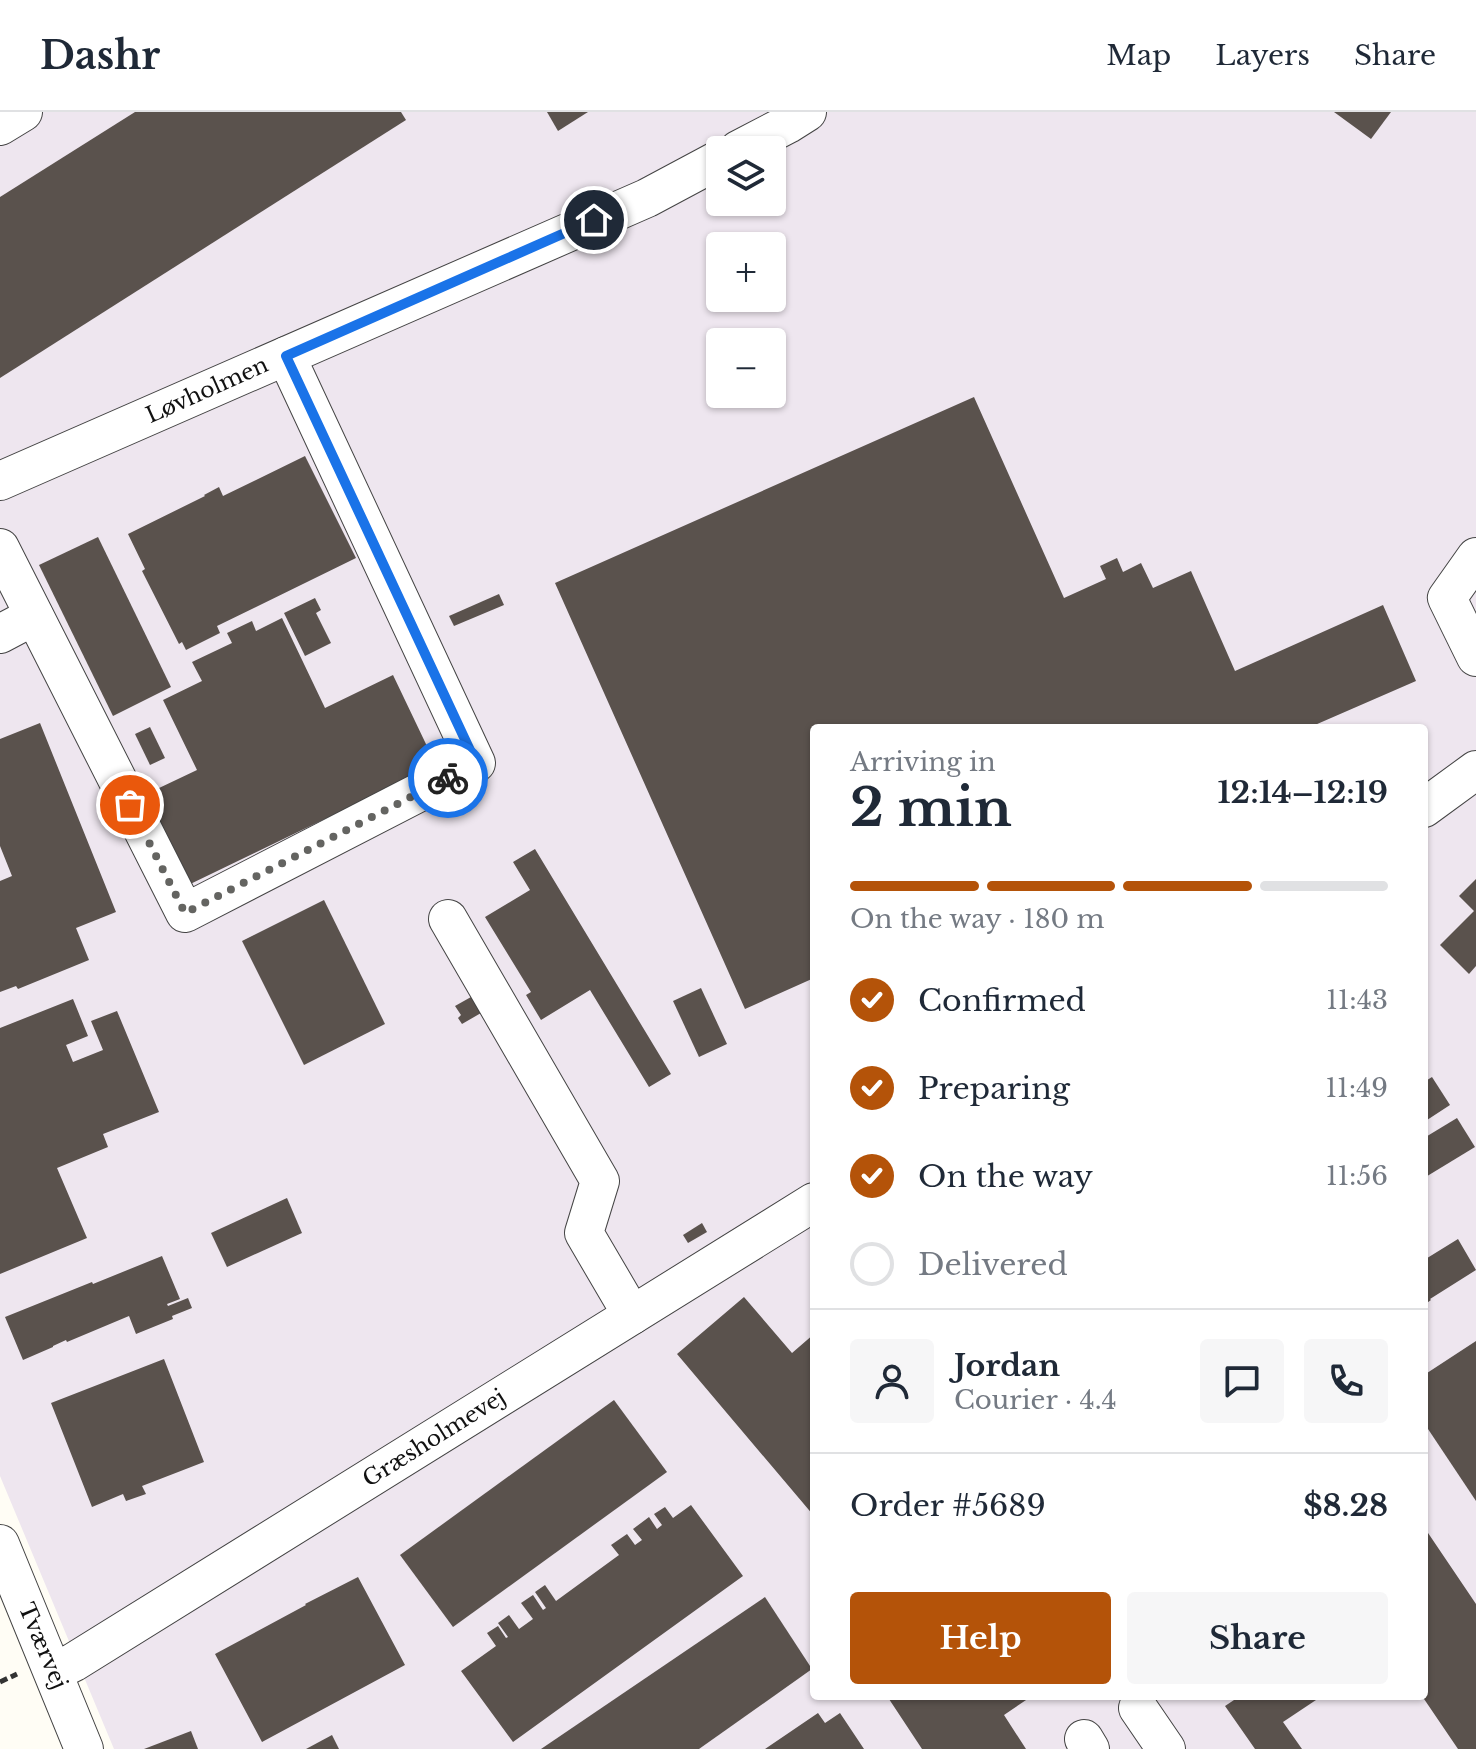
<!DOCTYPE html>
<meta charset="utf-8">
<style>
:root{--surface:#fff;--page:#f6f6f7;--text:#1f2937;--muted:#747a83;--line:#e0e1e3;--accent:#b45309}
body{margin:0;font-family:"Libre Baskerville",serif;background:var(--page);color:var(--text);height:100vh;display:flex;flex-direction:column;font-size:30px;white-space:nowrap}
*{box-sizing:border-box;margin:0}
p{font-size:26px;color:var(--muted)}
.icon{flex:none;width:44px;height:44px;fill:none;stroke:currentColor;stroke-width:2;stroke-linecap:round;stroke-linejoin:round}
.map{position:relative;flex:1;overflow:hidden}
.sheet{position:absolute;left:810px;top:612px;width:618px;height:976px;display:flex;flex-direction:column;background:var(--surface);border-radius:8px;box-shadow:0 2px 6px #0004}
.sheet>*{flex:none}
.buttons{position:absolute;left:706px;top:24px;display:grid;gap:16px}
.buttons a{display:grid;place-items:center;width:80px;height:80px;border-radius:8px;background:var(--surface);box-shadow:0 2px 6px #0004;font-size:40px}
.pin{position:absolute;display:grid;place-items:center;width:68px;height:68px;color:#fff;margin:-34px;border:4px solid #fff;border-radius:50%;box-shadow:0 2px 8px #0007}
.courier{position:absolute;display:grid;place-items:center;width:80px;height:80px;margin:-40px;border:6px solid #1a73e8;border-radius:50%;background:#fff;color:#222;box-shadow:0 2px 10px #0007}
.headline em{font-style:normal;font-weight:700}
.headline div{display:flex;flex-direction:column-reverse}
.headline{display:flex;align-items:center;justify-content:space-between;height:136px;padding:0 40px}
h1{font-size:52px;font-weight:700;line-height:60px}
.bar{display:grid;grid-template-columns:repeat(4,1fr);gap:12px 8px;align-content:center;height:96px;padding:0 40px}
.bar i{height:10px;border-radius:6px;background:var(--line)}
.bar .on{background:var(--accent)}
.bar p{grid-column:span 4}
.line{display:flex;align-items:center;gap:20px;padding:0 40px;border-top:2px solid var(--line)}
.line div{flex:1}
.round{display:grid;place-items:center;flex:none;width:84px;height:84px;border-radius:8px;background:var(--page)}
ol{padding:0 40px;list-style:none}
li{display:flex;align-items:center;gap:24px;height:88px}
li p{margin-inline-start:auto}
li .icon{padding:8px;border-radius:50%;background:var(--accent);color:#fff;stroke-width:4}
li:last-child{color:var(--muted)}
li i{width:44px;height:44px;border:4px solid var(--line);border-radius:50%}
.action{display:flex;gap:16px;margin-top:auto;padding:16px 40px}
.action a{flex:1;height:92px;border-radius:8px;background:var(--accent);color:#fff;font-size:32px;font-weight:700;line-height:92px;text-align:center}
.action a+a{background:var(--page);color:var(--text)}
header{display:flex;align-items:center;gap:48px;box-sizing:border-box;height:112px;padding:0 40px;background:var(--surface);border-bottom:2px solid var(--line)}
header strong{font-size:38px}
nav{display:flex;gap:44px;margin-inline-start:auto;font-size:28px}
.map>svg:first-child{display:block}
.industrial{fill:#eee6ef;fill-rule:evenodd}
.building{fill:#5a524d}
.lines{fill:none;stroke-linecap:round;stroke-linejoin:round}
.minor-casing{stroke:#444;stroke-width:40}
.path{stroke:#333;stroke-width:5;stroke-dasharray:8 4;stroke-linecap:butt}
.minor{stroke:#fff;stroke-width:38}
.done{stroke:#646461;stroke-width:8;stroke-dasharray:0 14.4}
.route{stroke:#1a73e8;stroke-width:10}
.labels{text-anchor:middle;dominant-baseline:central;stroke-width:8;stroke-linejoin:round;paint-order:stroke}
.street-label{font-size:22px;fill:#111;stroke:#fff}
</style>
<header>
<strong>Dashr</strong>
<nav><a>Map</a><a>Layers</a><a>Share</a></nav>
</header>
<div class="map">
<svg width="1476" height="1637" viewBox="0 0 1476 1637">
<rect width="100%" height="100%" fill="#fffdf5"/>
<!-- industrial -->
<path class="industrial" d="M0,0H1476V1637H114L0,1364ZM720,38H772V90H720ZM720,134H772V186H720ZM720,230H772V282H720ZM814,616H1424V1584H814Z"/>
<!-- building -->
<g class="building">
<polygon points="135,0 401,0 406,8 0,266 0,85"/>
<polygon points="547,0 588,0 558,19"/>
<polygon points="1334,0 1391,0 1371,27"/>
<polygon points="974,285 1064,486 1106,467 1100,454 1117,446 1123,460 1141,451 1153,476 1191,459 1235,559 1383,493 1416,569 1308,616 814,616 814,866 745,897 555,471"/>
<polygon points="305,344 356,446 217,514 220,521 186,538 182,530 179,532 142,459 145,457 128,422 205,384 204,383 219,375 223,384"/>
<polygon points="98,425 171,575 113,604 39,453"/>
<polygon points="499,482 504,493 454,514 449,504"/>
<polygon points="315,486 321,498 316,501 331,531 305,544 284,501"/>
<polygon points="282,506 325,596 393,563 436,653 182,776 138,686 197,658 163,588 202,569 192,550 232,531 227,521 252,509 256,519"/>
<polygon points="40,611 116,800 76,816 89,848 18,877 16,874 0,880 0,769 12,764 0,734 0,627"/>
<polygon points="150,615 165,646 150,653 135,622"/>
<polygon points="535,737 671,962 649,975 590,878 541,908 526,883 531,880 485,805 530,778 513,750"/>
<polygon points="1476,767 1476,854 1469,862 1440,833 1474,799 1459,784"/>
<polygon points="324,788 385,912 304,953 242,829"/>
<polygon points="701,876 727,932 699,945 673,889"/>
<polygon points="471,885 481,901 462,912 458,906 461,903 455,894"/>
<polygon points="73,887 88,924 66,933 73,950 103,938 91,909 117,899 159,1000 103,1022 108,1035 57,1056 87,1126 0,1162 0,916"/>
<polygon points="1432,965 1450,993 1424,1010 1424,970"/>
<polygon points="1457,1006 1475,1035 1424,1066 1424,1026"/>
<polygon points="287,1086 302,1121 227,1155 211,1121"/>
<polygon points="702,1111 707,1120 688,1131 683,1123"/>
<polygon points="1458,1127 1476,1158 1430,1187 1431,1188 1424,1193 1424,1148"/>
<polygon points="162,1144 180,1187 167,1192 168,1194 188,1186 192,1196 172,1204 173,1207 136,1222 129,1204 67,1230 66,1228 53,1234 53,1235 23,1248 5,1205 92,1170 93,1172"/>
<polygon points="744,1185 792,1241 814,1222 814,1404 677,1242"/>
<polygon points="1476,1229 1476,1389 1424,1311 1424,1263"/>
<polygon points="164,1247 204,1350 142,1374 146,1382 126,1389 123,1382 92,1395 51,1291"/>
<polygon points="614,1288 667,1360 453,1515 400,1443"/>
<polygon points="691,1393 743,1464 513,1630 461,1559 496,1534 487,1521 498,1514 506,1526 508,1525 498,1511 509,1503 519,1517 533,1507 521,1491 533,1483 543,1498 546,1496 535,1480 545,1473 556,1489 619,1443 611,1433 627,1422 635,1433 642,1428 633,1417 649,1405 657,1417 662,1413 654,1402 665,1395 673,1406"/>
<polygon points="1424,1415 1476,1492 1476,1637 1458,1637 1422,1584 1424,1584"/>
<polygon points="358,1465 405,1553 262,1630 215,1542 306,1493 305,1492"/>
<polygon points="765,1485 812,1557 699,1637 541,1637"/>
<polygon points="887,1584 1032,1584 1004,1603 1026,1637 922,1637"/>
<polygon points="1240,1584 1322,1584 1283,1610 1302,1637 1255,1637 1225,1594"/>
<polygon points="818,1601 825,1611 840,1601 864,1637 765,1637"/>
<polygon points="191,1619 198,1637 144,1637"/>
<polygon points="332,1623 339,1637 306,1637"/>
</g>
<g class="lines">
<defs>
<g id="minor">
<polyline points="0,14 23,0"/>
<polyline points="738,38 788,12 807,0"/>
<polyline points="0,369 647,86 720,47"/>
<polyline points="0,436 185,801 476,651 286,244"/>
<polyline points="1476,445 1447,486 1476,545"/>
<polyline points="0,522 34,504"/>
<polyline points="1424,696 1476,658"/>
<polyline points="448,807 600,1069 584,1121 632,1203"/>
<polyline points="0,1432 84,1637"/>
<polyline points="54,1560 74,1550 814,1090"/>
<polyline points="1138,1596 1166,1637"/>
<polyline points="1084,1627 1090,1637"/>
</g>
</defs>
<!-- minor casing -->
<use href="#minor" class="minor-casing"/>
<!-- path -->
<polyline class="path" points="0,1570 17,1562"/>
<!-- minor -->
<use href="#minor" class="minor"/>
</g>
<g class="lines">
<!-- done -->
<polyline class="done" points="130,693 185,801 448,666"/>
<!-- route -->
<polyline class="route" points="448,666 476,651 286,244 594,108"/>
</g>
<g class="labels">
<!-- street labels -->
<g class="street-label">
<text transform="translate(207 278) rotate(-24)">Løvholmen</text>
<text transform="translate(434 1326) rotate(-32)">Græsholmevej</text>
<text transform="translate(43 1534) rotate(67)">Tværvej</text>
</g>
</g>
</svg>
<div class="buttons">
<a><svg class="icon" aria-label="layers" viewBox="0 0 24 24"><path d="M12 4l9 5-9 5-9-5zM3 14l9 5 9-5"/></svg></a>
<a>+</a>
<a>−</a>
</div>
<div class="pin" style="left:130px;top:693px;background:#ea580c"><svg class="icon" aria-label="bag" viewBox="0 0 24 24"><path d="M5 8h14l-1 12H6zM9 8a3 3 0 0 1 6 0"/></svg></div>
<div class="pin" style="left:594px;top:108px;background:#1f2937"><svg class="icon" aria-label="home" viewBox="0 0 24 24"><path d="M3 11l9-7 9 7M6 9v11h12V9"/></svg></div>
<div class="courier" style="left:448px;top:666px"><svg class="icon" aria-label="bike" viewBox="0 0 24 24"><circle cx="6" cy="16" r="4"/><circle cx="18" cy="16" r="4"/><path d="M6 16l4-8h5l3 8M10 8l3 8H6M13 5h3"/></svg></div>
<section class="sheet">
<div class="headline"><div><h1>2 min</h1><p>Arriving in</p></div><em>12:14–12:19</em></div>
<div class="bar"><i class="on"></i><i class="on"></i><i class="on"></i><i></i><p>On the way · 180 m</p></div>
<ol>
<li><svg class="icon" aria-label="check" viewBox="0 0 24 24"><path d="M5 12l5 5 9-10"/></svg>Confirmed<p>11:43</p></li>
<li><svg class="icon" aria-label="check" viewBox="0 0 24 24"><path d="M5 12l5 5 9-10"/></svg>Preparing<p>11:49</p></li>
<li><svg class="icon" aria-label="check" viewBox="0 0 24 24"><path d="M5 12l5 5 9-10"/></svg>On the way<p>11:56</p></li>
<li><i></i>Delivered</li>
</ol>
<div class="line" style="height:144px"><a class="round"><svg class="icon" aria-label="person" viewBox="0 0 24 24"><circle cx="12" cy="8" r="4"/><path d="M4 21q1-7 8-7t8 7"/></svg></a><div><b>Jordan</b><p>Courier · 4.4</p></div><a class="round"><svg class="icon" aria-label="chat" viewBox="0 0 24 24"><path d="M4 5h16v11H9l-5 4z"/></svg></a><a class="round"><svg class="icon" aria-label="phone" viewBox="0 0 24 24"><path d="M5 4h4l2 5-3 2q2 4 5 5l2-3 5 2v4C11 20 4 13 5 4z"/></svg></a></div>
<div class="line" style="height:104px"><div>Order #5689</div><b>$8.28</b></div>
<div class="action"><a>Help</a><a>Share</a></div>
</section>
</div>
